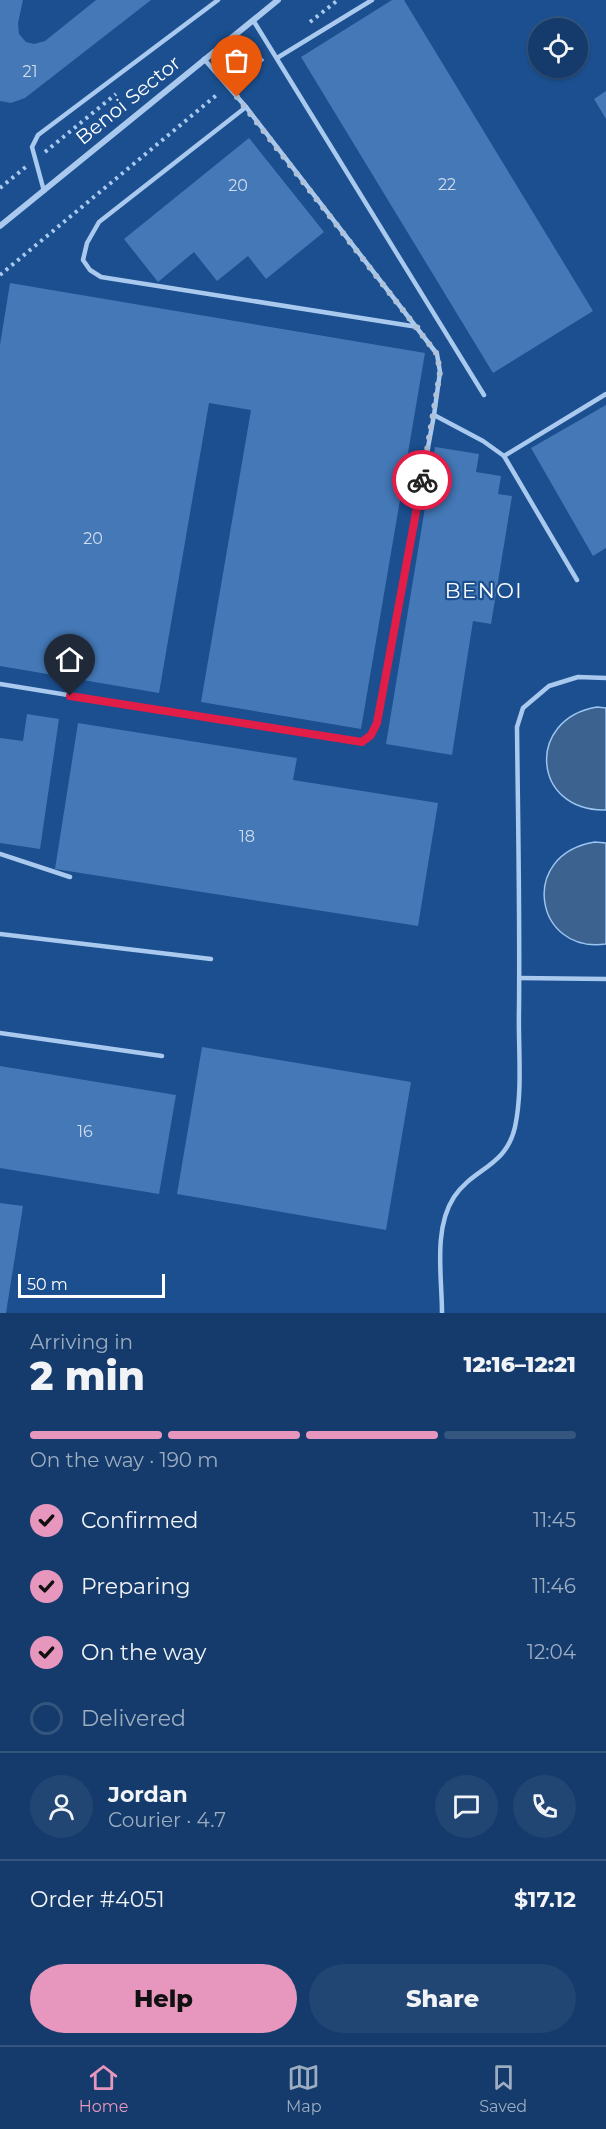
<!DOCTYPE html>
<meta charset="utf-8">
<style>
:root{--surface:#143b6b;--page:#214673;--text:#f1f3f6;--muted:#9dadc1;--line:#33557e;--accent:#e797bd}
body{margin:0;font-family:Montserrat,sans-serif;background:var(--page);color:var(--text);height:100vh;display:flex;flex-direction:column;font-size:22px;white-space:nowrap}
*{box-sizing:border-box;margin:0}
p{font-size:20px;color:var(--muted)}
.icon{flex:none;width:33px;height:33px;fill:none;stroke:currentColor;stroke-width:2;stroke-linecap:round;stroke-linejoin:round}
.map{position:relative;height:1313px;overflow:hidden}
.details{display:flex;flex-direction:column;background:var(--surface);flex:1}
.details>*{flex:none}
.tools{position:absolute;left:528px;top:18px;display:grid;gap:12px}
.tools a{display:grid;place-items:center;width:60px;height:60px;border-radius:50%;background:var(--surface);box-shadow:0 2px 4px #0004,0 0 0 2px var(--line);font-size:30px}
.scale{position:absolute;left:18px;bottom:15px;width:147px;box-sizing:border-box;padding-left:6px;border:3px solid #fff;border-top:0;font-size:16px;line-height:21px;white-space:nowrap;color:#fff;-webkit-text-stroke:4px #1b4f8f;paint-order:stroke}
.pin{position:absolute;display:grid;place-items:center;width:51px;height:51px;color:#fff;margin:-62px -26px;border-radius:50% 50% 50% 0;rotate:-45deg;box-shadow:0 0 6px #0007}
.pin .icon{rotate:45deg}
.courier{position:absolute;display:grid;place-items:center;width:60px;height:60px;margin:-30px;border:4px solid #e11d48;border-radius:50%;background:#fff;color:#222;box-shadow:0 2px 8px #0007}
.overview em{font-style:normal;font-weight:800}
.overview div{display:flex;flex-direction:column-reverse}
.overview{display:flex;align-items:center;justify-content:space-between;height:102px;padding:0 30px}
h1{font-size:39px;font-weight:800;line-height:45px}
.bar{display:grid;grid-template-columns:repeat(4,1fr);gap:9px 6px;align-content:center;height:72px;padding:0 30px}
.bar i{height:8px;border-radius:4px;background:var(--line)}
.bar .active{background:var(--accent)}
.bar p{grid-column:span 4}
.line{display:flex;align-items:center;gap:15px;padding:0 30px;border-top:2px solid var(--line)}
.line div{flex:1}
.round{display:grid;place-items:center;flex:none;width:63px;height:63px;border-radius:32px;background:var(--page)}
ol{padding:0 30px;list-style:none}
li{display:flex;align-items:center;gap:18px;height:66px}
li p{margin-inline-start:auto}
li .icon{padding:6px;border-radius:50%;background:var(--accent);color:#111;stroke-width:4}
li:last-child{color:var(--muted)}
li i{width:33px;height:33px;border:3px solid var(--line);border-radius:50%}
.button{display:flex;gap:12px;margin-top:auto;padding:12px 30px}
.button a{flex:1;height:69px;border-radius:36px;background:var(--accent);color:#111;font-size:24px;font-weight:800;line-height:69px;text-align:center}
.button a+a{background:var(--page);color:var(--text)}
.tab-bar{display:flex;justify-content:space-around;align-items:center;height:84px;border-top:2px solid var(--line);background:var(--surface);font-size:16px;color:var(--muted)}
.tab-bar a{display:grid;justify-items:center;gap:3px}
.tab-bar .active{color:var(--accent)}
.map>svg:first-child{display:block}
.water{fill:#3c6290;stroke:#9cc4f0;stroke-width:1.5}
.building{fill:#4478b7}
.lines{fill:none;stroke-linecap:round;stroke-linejoin:round}
.path{stroke:#a9c9ee;stroke-width:4;stroke-dasharray:3 4.5;stroke-linecap:butt}
.lane{stroke:#a9c9ee;stroke-width:4.5}
.street{stroke:#a9c9ee;stroke-width:6}
.done{stroke:#afc1d8;stroke-width:6;stroke-dasharray:0 10.8}
.route{stroke:#e11d48;stroke-width:8}
.labels{text-anchor:middle;dominant-baseline:central;stroke-width:4.5;stroke-linejoin:round;paint-order:stroke}
.number-label{font-size:16px;fill:#d0dded}
.street-label{font-size:20px;fill:#fff;stroke:#1b4f8f}
.neighbourhood-label{font-size:21px;letter-spacing:1.5px;fill:#fff;stroke:#1b4f8f}
</style>
<div class="map">
<svg width="606" height="1313" viewBox="0 0 606 1313">
<rect width="100%" height="100%" fill="#1b4f8f"/>
<!-- water -->
<g class="water">
<path d="M597,707L606,708V810C532,812 525,719 597,707Z"/>
<path d="M595,842L606,843V944C534,954 518,854 595,842Z"/>
</g>
<!-- building -->
<g class="building">
<polygon points="0,0 23,0 18,23 19,34 26,42 34,44 45,41 96,0 151,0 25,98 11,103 0,101"/>
<polygon points="392,0 404,0 593,311 493,373 301,57"/>
<polygon points="606,91 606,119 594,99"/>
<polygon points="249,138 324,232 266,279 248,256 217,281 194,252 158,282 124,239"/>
<polygon points="10,283 425,353 361,729 201,702 251,410 209,403 159,693 0,666 0,345"/>
<polygon points="606,405 606,548 593,556 531,448"/>
<polygon points="435,447 479,454 476,472 501,476 498,494 512,496 491,624 473,621 452,755 386,744"/>
<polygon points="27,714 59,719 40,849 0,843 0,738 23,741"/>
<polygon points="78,723 297,758 293,780 438,803 418,926 55,869"/>
<polygon points="202,1047 411,1082 386,1230 177,1194"/>
<polygon points="0,1066 176,1095 159,1194 0,1168"/>
<polygon points="0,1203 23,1206 6,1313 0,1313"/>
</g>
<g class="lines">
<!-- path -->
<g class="path">
<polyline points="310,22 338,0"/>
<polyline points="237,79 264,58"/>
<polyline points="45,152 116,94"/>
<polyline points="0,188 27,166"/>
<polyline points="0,275 219,93"/>
</g>
<!-- lane -->
<g class="lane">
<polyline points="253,20 484,395"/>
<polyline points="277,58 372,0"/>
<polyline points="246,107 99,222 87,243 83,260 90,270 101,277 418,327"/>
<polyline points="44,191 32,147 38,135 218,0"/>
<polyline points="434,415 483,441 504,456 577,580"/>
<polyline points="504,456 606,394"/>
<path d="M0,684L352,741C366,742 371,736 377,723L434,415L440,372L437,354L246,107L204,59"/>
<polyline points="0,854 70,877"/>
<polyline points="0,934 211,959"/>
<polyline points="519,978 606,979"/>
<polyline points="0,1033 162,1056"/>
<path d="M442,1313C442,1277 433,1229 454,1197C473,1168 506,1167 515,1127C523,1090 518,1047 519,1009C520,915 518,821 517,727L523,708L549,686L578,677L606,678"/>
</g>
<!-- street -->
<polyline class="street" points="0,226 278,0"/>
</g>
<g class="lines">
<!-- done -->
<polyline class="done" points="237,97 437,354 440,372 422,480"/>
<!-- route -->
<polyline class="route" points="70,696 362,742 371,735 377,723 422,480"/>
</g>
<g class="labels">
<!-- number labels -->
<g class="number-label">
<text x="30" y="71">21</text>
<text x="447" y="184">22</text>
<text x="238" y="185">20</text>
<text x="93" y="538">20</text>
<text x="247" y="836">18</text>
<text x="85" y="1131">16</text>
</g>
<!-- street labels -->
<g class="street-label">
<text transform="translate(128 100) rotate(-39)">Benoi Sector</text>
</g>
<!-- neighbourhood labels -->
<g class="neighbourhood-label">
<text x="484" y="590">BENOI</text>
</g>
</g>
</svg>
<div class="tools">
<a><svg class="icon" aria-label="locate" viewBox="0 0 24 24"><circle cx="12" cy="12" r="6"/><path d="M12 2v4M12 18v4M2 12h4M18 12h4"/></svg></a>
</div>
<div class="scale">50 m</div>
<div class="pin" style="left:237px;top:97px;background:#ea580c"><svg class="icon" aria-label="bag" viewBox="0 0 24 24"><path d="M5 8h14l-1 12H6zM9 8a3 3 0 0 1 6 0"/></svg></div>
<div class="pin" style="left:70px;top:696px;background:#1f2937"><svg class="icon" aria-label="home" viewBox="0 0 24 24"><path d="M3 11l9-7 9 7M6 9v11h12V9"/></svg></div>
<div class="courier" style="left:422px;top:480px"><svg class="icon" aria-label="bike" viewBox="0 0 24 24"><circle cx="6" cy="16" r="4"/><circle cx="18" cy="16" r="4"/><path d="M6 16l4-8h5l3 8M10 8l3 8H6M13 5h3"/></svg></div>
</div>
<section class="details">
<div class="overview"><div><h1>2 min</h1><p>Arriving in</p></div><em>12:16–12:21</em></div>
<div class="bar"><i class="active"></i><i class="active"></i><i class="active"></i><i></i><p>On the way · 190 m</p></div>
<ol>
<li><svg class="icon" aria-label="check" viewBox="0 0 24 24"><path d="M5 12l5 5 9-10"/></svg>Confirmed<p>11:45</p></li>
<li><svg class="icon" aria-label="check" viewBox="0 0 24 24"><path d="M5 12l5 5 9-10"/></svg>Preparing<p>11:46</p></li>
<li><svg class="icon" aria-label="check" viewBox="0 0 24 24"><path d="M5 12l5 5 9-10"/></svg>On the way<p>12:04</p></li>
<li><i></i>Delivered</li>
</ol>
<div class="line" style="height:108px"><a class="round"><svg class="icon" aria-label="person" viewBox="0 0 24 24"><circle cx="12" cy="8" r="4"/><path d="M4 21q1-7 8-7t8 7"/></svg></a><div><b>Jordan</b><p>Courier · 4.7</p></div><a class="round"><svg class="icon" aria-label="chat" viewBox="0 0 24 24"><path d="M4 5h16v11H9l-5 4z"/></svg></a><a class="round"><svg class="icon" aria-label="phone" viewBox="0 0 24 24"><path d="M5 4h4l2 5-3 2q2 4 5 5l2-3 5 2v4C11 20 4 13 5 4z"/></svg></a></div>
<div class="line" style="height:78px"><div>Order #4051</div><b>$17.12</b></div>
<div class="button"><a>Help</a><a>Share</a></div>
</section>
<nav class="tab-bar">
<a class="active"><svg class="icon" aria-label="home" viewBox="0 0 24 24"><path d="M3 11l9-7 9 7M6 9v11h12V9"/></svg>Home</a>
<a><svg class="icon" aria-label="map" viewBox="0 0 24 24"><path d="M3 6l6-2 6 2 6-2v14l-6 2-6-2-6 2zM9 4v14M15 6v14"/></svg>Map</a>
<a><svg class="icon" aria-label="saved" viewBox="0 0 24 24"><path d="M7 4h10v16l-5-4-5 4z"/></svg>Saved</a>
</nav>
